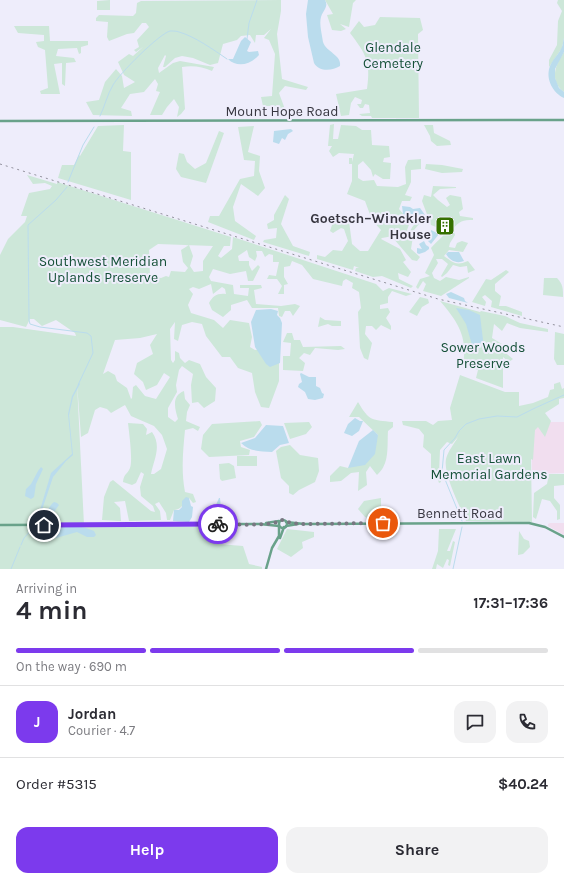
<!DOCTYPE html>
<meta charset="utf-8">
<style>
:root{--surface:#fff;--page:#f2f2f3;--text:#2b2b33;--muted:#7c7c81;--line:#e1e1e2;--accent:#7c3aed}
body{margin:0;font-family:Karla,sans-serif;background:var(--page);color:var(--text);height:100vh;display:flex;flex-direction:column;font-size:15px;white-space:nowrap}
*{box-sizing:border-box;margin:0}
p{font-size:13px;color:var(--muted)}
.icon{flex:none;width:22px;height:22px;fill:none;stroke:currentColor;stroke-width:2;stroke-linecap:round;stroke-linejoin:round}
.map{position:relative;height:569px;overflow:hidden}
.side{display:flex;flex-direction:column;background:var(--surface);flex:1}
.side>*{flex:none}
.pin{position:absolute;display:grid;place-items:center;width:34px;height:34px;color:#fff;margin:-17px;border:2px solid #fff;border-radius:50%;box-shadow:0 1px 4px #0007}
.courier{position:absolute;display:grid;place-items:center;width:40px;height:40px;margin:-20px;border:3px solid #7c3aed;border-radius:50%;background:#fff;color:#222;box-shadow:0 1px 5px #0007}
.overview em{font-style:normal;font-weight:700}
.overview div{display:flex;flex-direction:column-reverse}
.overview{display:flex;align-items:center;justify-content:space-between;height:68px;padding:0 16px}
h1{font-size:26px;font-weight:700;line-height:30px}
.bar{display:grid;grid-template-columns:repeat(4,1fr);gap:6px 4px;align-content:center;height:48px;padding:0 16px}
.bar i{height:5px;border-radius:3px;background:var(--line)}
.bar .on{background:var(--accent)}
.bar p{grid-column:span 4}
.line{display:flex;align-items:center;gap:10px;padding:0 16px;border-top:1px solid var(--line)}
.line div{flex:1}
.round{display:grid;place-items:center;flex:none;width:42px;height:42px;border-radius:12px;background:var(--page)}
.primary-button{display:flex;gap:8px;margin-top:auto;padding:8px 16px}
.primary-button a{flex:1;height:46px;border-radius:12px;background:var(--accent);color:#fff;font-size:16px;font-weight:700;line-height:46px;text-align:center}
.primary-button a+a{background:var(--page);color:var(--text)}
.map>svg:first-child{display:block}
.commercial{fill:#f1deef}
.green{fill:#cde7d9;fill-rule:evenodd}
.water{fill:#badced}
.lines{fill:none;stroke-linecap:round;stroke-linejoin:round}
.stream{stroke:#badced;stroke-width:1}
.secondary{stroke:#69a28a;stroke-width:2.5}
.rail{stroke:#91909c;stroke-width:1;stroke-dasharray:2 4;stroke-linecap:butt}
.done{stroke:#787782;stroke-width:4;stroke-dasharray:0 7.2}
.route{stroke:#7c3aed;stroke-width:5}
.labels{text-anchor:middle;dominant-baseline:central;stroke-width:4;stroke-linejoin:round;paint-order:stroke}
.park-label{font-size:14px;fill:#155038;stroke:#eeedfb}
.street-label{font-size:14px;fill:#383741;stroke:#eeedfb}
.poi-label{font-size:14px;font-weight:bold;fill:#383741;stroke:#eeedfb;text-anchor:end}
</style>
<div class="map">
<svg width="564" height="569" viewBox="0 0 564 569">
<rect width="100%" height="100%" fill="#eeedfb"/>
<!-- commercial -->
<g class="commercial">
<polygon points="531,422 564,422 564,473 532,474"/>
<polygon points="550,523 564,523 564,535 548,526 548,524"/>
</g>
<!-- green -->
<g class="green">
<polygon points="110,0 110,10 97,10 97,1"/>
<path d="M281,0V11L277,34L282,79L308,87L306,90L285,86L279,93L286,112L292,117L279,116L276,106H263L261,97L272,96L275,54L269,40L264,38L271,29L264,35H256L255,43L250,35L241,36L237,40L223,44L218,63L210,65L193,58L182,56L175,58L165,67H163L166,56L165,55L158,68L159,73L173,63L180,61L214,67L212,71C203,67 193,65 182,67L185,109L181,114L177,117L179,107L174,99L167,107L162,115H150L160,92L156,91L158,84L155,79L144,92L130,94L121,108L131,111L132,116L93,115L86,102L99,100L105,82L116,69L122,76L124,88L135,82L124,75L118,62L129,54L133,56L143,47L136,52L134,50L139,47L137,40L149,27L146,23H142L134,33L127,34L109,41L107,37L108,22L96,21V18L99,15L133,16L136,13L137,3L141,1Z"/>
<polygon points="325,0 356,0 353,3 349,27 340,24 346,29 341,31 332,30 327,15 333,14"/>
<polygon points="558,0 564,0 564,38 562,48 549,67 549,60 557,45 558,21 562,11 557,3"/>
<path d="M380,17L420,18L423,30L418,34L419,118H372L371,116H362L359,114L370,113L369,105L365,104L363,108H360L357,104H361L362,100L355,97L351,103L349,115L341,116L336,94L367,89C371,62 366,54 350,33L359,21L364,27L375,25Z"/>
<polygon points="14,26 49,26 50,41 88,41 88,45 81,47 81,53 79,54 77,48 58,49 56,56 74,58 76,62 66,63 65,86 62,84 62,63 54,64 60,94 41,94 40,91 48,88 45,50 38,47 36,42 44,41 44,35 18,33"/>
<path d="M564,52V92C549,81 555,65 564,52Z"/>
<polygon points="334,124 333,139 338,139 341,125 356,126 362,130 371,130 372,145 389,146 390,157 384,158 383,162 391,163 390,179 383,179 375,174 373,177 371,170 363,161 358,165 358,178 363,181 374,180 377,186 398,187 406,184 405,167 408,160 421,159 421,169 411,170 411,182 405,195 412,197 410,201 402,201 399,209 410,222 407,230 410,231 413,226 419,220 420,223 414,230 411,249 420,257 417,261 412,260 393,238 393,236 382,238 381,239 400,249 406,260 403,262 411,272 408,277 398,273 399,279 413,286 411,288 382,276 373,277 355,271 356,268 359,268 354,266 353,270 317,259 317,255 325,257 333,250 342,251 348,241 344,229 341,228 333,233 330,231 333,222 349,221 352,244 360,251 368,251 381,230 372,220 365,201 347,194 352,181 352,164 349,164 349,158 352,158 352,162 354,154 339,153 333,157 329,151 332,146 328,146 330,125"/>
<polygon points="124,125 123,151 131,152 131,200 58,178 62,165 74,165 79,155 80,156 98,126"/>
<polygon points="424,125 433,125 434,133 450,141 451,145 437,146 431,141 430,136"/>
<polygon points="254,126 248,152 260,156 259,171 265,188 258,196 241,184 233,207 235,221 256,236 254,240 208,222 210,216 219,216 240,179 254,176 255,161 244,160 238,127"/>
<polygon points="219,131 224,133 206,183 181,177 176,169 179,153 184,154 187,162 195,169 206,163"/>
<polygon points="426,164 442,165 463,169 462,172 442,173 425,169"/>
<path d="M27,175L57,184V182L231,237L230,246H224L218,256L221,258L232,249L233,237L376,284L383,291L389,288L412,294L406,296L392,291L388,297V303L380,305V309L388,308L390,312L386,318L391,326V330L381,325L376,330L372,326H366L365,334L372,343L368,360L364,358L360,348L358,312L361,308L359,292L352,288L353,283L346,279L343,281L342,286L313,279L302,265L292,261L290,266L284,267V277L288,284L284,285V294H278L282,286L277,279H267L269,275L276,276L279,262H273V255L269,254L265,257L262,251H256L257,256L255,261L249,257L247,250L238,256L239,261H249V265L252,271L258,265L260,267L253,281H248L246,271L230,274L213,269L209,277L211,281L233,285L234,294L248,296L249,288H240V285H261L262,288L254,290L256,304L281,306L295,304L300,306L293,316L290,311H285L282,317L279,316L278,308H252L247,300L231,305V310L223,317L212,310L209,303C213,296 217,293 226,294L225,289L222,287L213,294L211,284L199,289L193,287L189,289L193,294L188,305L191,313L214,320L223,328L230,320L249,323L252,337L250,347L255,350L265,349L279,361V381L269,408L261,407L255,392L252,373L238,368L230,357H222L206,336L202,324L192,322L182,325L178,341L174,339L175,322L170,329L171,360L173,363L175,360V351L179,353L180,358L185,363L189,360L200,364L206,377L216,388L215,401L204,408L198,402L192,403L191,385L193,374L182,366L179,370L176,385L177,392L168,408V417L175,422L178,419C175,409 171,396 184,391L185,399L190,405L187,412L186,421L200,427L198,431L193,428L185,430C183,451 181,471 185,492L193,494L196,502L193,503L189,498H186C183,505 182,509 174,510L170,520H167L166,513L159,502L155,504L160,511L161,520L129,521L125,501L114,502L120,508L121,521L102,520L104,497L110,482L113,480L151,511L155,512L153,506L141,496L140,487L144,474L141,472L136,483L132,485L123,482C124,473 127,475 130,468C133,461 129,432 128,423L143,424L147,429L146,435L152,432C162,446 154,459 151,474H154L161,469L167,449L162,435L154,426L131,416L125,405L111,413L107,409L100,407L95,410L88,433L81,437L77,383L84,525L218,527V544L243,546L249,564L262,567V569H0V327H13L76,336L75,333L56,320L42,326L34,319H30L26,327L0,320V255L8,239L25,222L27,216H21L29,193L50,189L52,186L45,183L33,184ZM158,244L213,246L203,261V271L194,272L190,266L193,256L189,245L181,250L183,262L188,268L185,272L171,271L169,277L166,276L161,278L150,276L149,250ZM157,334L150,345L153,354L137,363L134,374L143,382L146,390L157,385L164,373L170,377L156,399L145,396L136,385L133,387L132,398L131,399L127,388L117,381L115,375L108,371L103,374L115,340L140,338Z"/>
<path d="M433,186L456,187V188L440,189L433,195L438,200L447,207L450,205L446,198L450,195L461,197L463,209L459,212L460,216L473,218V220C463,220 459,221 453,229L455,235L450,243L449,247L455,248L457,243L462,241L468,243L463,252L449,250L444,256C454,263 456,266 468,261L475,270L468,273L467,266L460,267L453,265L447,273L442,277L441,276L448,264L442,259H436L438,263L432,273L434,278L440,281L446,277L459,280L469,277V278L441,296L423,291L426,284L423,281L418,289L416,287L420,279L430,276L425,273L434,255L431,248C438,240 448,233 452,222H443L441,229L431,225L422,201L424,195L431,197Z"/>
<polygon points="285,195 289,199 281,224 293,246 310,252 309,256 263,242 264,240 276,238 277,228 268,229 267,224 274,220 274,215"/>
<polygon points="506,270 509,272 495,284 495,291 501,296 499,306 506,306 522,312 522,316 491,307 492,301 485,295 482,297 486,302 485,306 472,302 486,279 491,280"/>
<path d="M544,278H557C563,284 563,289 563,297L543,295Z"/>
<polygon points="420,297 428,299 429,303 422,307 417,316 409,312"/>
<path d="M440,301L480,312L481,311L505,316L520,323L548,329V332L520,328L507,323L502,331L494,324L492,338L502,344L501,347L503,349V351L513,359L509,362L503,357V388L476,378L478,370L463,364C468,336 457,321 440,301Z"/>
<polygon points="320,317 325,320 341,321 341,326 332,326 328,324 318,327"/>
<polygon points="555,332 564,334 564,365 557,365 554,359"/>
<polygon points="287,333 292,333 294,340 300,340 303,347 341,346 345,349 338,350 315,348 310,355 304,353 299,358 305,363 303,371 283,370 283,356 290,356 291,343 283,342"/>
<path d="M460,375L505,392H519V406L533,403L548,397L550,390L554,389V384L560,382L562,389L564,388V398L559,399V404L545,413L551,421L545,437L538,427L535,430L533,460L531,459L532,522L466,521C460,506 443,474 446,459C448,451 454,444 458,437L452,444L447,442L440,450L439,473L441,482L439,483L436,474L431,472V454L423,447L424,435L419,429L403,425L402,421H426L433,425L438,421L452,420L450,408Z"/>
<path d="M358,402C369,421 372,420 393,422V427L388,431C387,446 390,464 377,475L370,466L366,472L367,485L358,491L359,472L351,473L341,481L330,482V476L340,466L348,468L378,435L359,417H349Z"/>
<polygon points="260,421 262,425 254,437 240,441 241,447 250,450 249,455 209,457 201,449 203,435 212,424"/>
<polygon points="309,422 312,427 306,434 290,439 284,423"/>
<polygon points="290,445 300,455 318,458 319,471 315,482 299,490 293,495 289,493 289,486 281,478 276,451 281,447"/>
<rect x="237" y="456" width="20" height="10"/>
<polygon points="229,463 234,466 236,478 222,481 220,479 219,464"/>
<polygon points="549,474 564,474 564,485 554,486 554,498 560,505 560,519 557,520 557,511 550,501 542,499 536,519 533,517 534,493 547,484"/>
<polygon points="381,498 381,513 377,520 365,517 358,509 364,501"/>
<polygon points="287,529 314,532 314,537 302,542 303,548 291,557 277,549"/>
<polygon points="439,529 456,529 447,551 450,551 453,541 455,542 450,566 448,565 449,560 447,559 443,568 437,564 436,569 432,569 438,551"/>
<polygon points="519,531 524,539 529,541 530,547 523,554 518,555"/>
</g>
<!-- water -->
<g class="water">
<path d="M308,0H325C329,7 323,10 321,17C319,24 322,34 323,42C326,52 342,55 340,66C332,71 319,72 314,63L308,37L306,14Z"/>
<path d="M245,37L251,42L247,51L249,52L258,51L259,55C250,65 237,68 228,59H233L241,41Z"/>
<path d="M564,38V52L555,69V78L559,88L564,92V98C553,93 545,79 550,66C553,59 559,54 562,47C563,44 563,41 564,38Z"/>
<polygon points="291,129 293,131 288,134 285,140 282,138 279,144 273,142 274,131"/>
<polygon points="402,206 410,207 413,209 420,208 428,219 427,220 418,220 415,223 410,220 411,218 403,214"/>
<polygon points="431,230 439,234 431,244 427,240 422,240 420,236 431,232"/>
<polygon points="424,241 426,245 429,247 429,249 425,252 419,254 417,253 417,248 422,249 419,244"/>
<path d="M448,252H459L464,261C457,264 450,261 446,254Z"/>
<polygon points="451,292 464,298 465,301 468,303 449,298 446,294"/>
<polygon points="456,308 469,310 480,315 483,340 480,348 472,345 466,324"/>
<polygon points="271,309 278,311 277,315 280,318 282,323 280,363 270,367 266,364 255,347 251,322 256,310"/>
<polygon points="301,373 309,377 316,377 316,386 320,388 322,393 324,394 323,398 315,400 308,399 305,392 298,387 299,384 302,382 300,374"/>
<polygon points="79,383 80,384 73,397 69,415 73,455 66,461 53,477 38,522 35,522 40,510 51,473 72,454 68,414 72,396"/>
<polygon points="355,418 360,421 363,421 359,431 352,436 344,433 348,424"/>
<path d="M266,425L283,426L289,443L280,445L272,452C260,451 250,452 241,443L255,438Z"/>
<polygon points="373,430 378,435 375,454 365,465 348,468 359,441"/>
<polygon points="41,467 43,469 36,484 34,497 31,499 25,496 26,489 31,484 38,471"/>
<polygon points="186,497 189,498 191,506 193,507 192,517 189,522 173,521 174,510 179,510 182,507 182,501"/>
<polygon points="219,498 220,498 222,520 213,521 212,514"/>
<path d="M54,502L57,503L59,505L54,512L57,517L47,516C46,512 50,505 54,502Z"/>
<polygon points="48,526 76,526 86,528 94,531 96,535 94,537 87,537 77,532 56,538 46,531 45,527"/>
<polygon points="212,526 218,527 220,531 216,538 212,539 208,529"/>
</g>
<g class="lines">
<!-- stream -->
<g class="stream">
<polyline points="247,39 249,23 257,0"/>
<path d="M100,116C105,106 107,95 113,85C119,74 159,34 170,31C173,31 177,31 179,32C194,36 214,50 227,59"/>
<polyline points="68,182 83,145 94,127"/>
<polyline points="67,187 56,200 28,225 29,320 30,324 40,327 87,333 91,336 93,353 78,385"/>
<polyline points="462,521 442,472 444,450 455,438 459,431 466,424 479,419 497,416 517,417 535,408 564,395"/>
<polyline points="21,545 24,538 34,527"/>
<polyline points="11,569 20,547"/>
<polyline points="453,569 462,527"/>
</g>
<!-- secondary -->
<g class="secondary">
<polyline points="0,121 564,120"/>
<circle cx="283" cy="524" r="4"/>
<polyline points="286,522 304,524 529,523 545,527 564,537"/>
<polyline points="266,523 279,521"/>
<polyline points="0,525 260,524 279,526"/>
<polyline points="286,526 298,524"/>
<polyline points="280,538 284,527"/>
<polyline points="266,569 272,548 279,536 279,526"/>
</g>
<!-- rail -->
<polyline class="rail" points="0,164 438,299 564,327"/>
</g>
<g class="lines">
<!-- done -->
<path class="done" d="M218,524C233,524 270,527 282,520L291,523L304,524L383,523"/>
<!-- route -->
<polyline class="route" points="44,525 218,524"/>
</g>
<!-- icons -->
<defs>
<symbol id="building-square" viewBox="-11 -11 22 22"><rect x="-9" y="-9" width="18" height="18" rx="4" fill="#357000" stroke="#eeedfb"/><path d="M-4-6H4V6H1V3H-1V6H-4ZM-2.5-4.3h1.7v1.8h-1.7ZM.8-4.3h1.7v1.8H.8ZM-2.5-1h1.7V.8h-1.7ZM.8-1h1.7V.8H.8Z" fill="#fff"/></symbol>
</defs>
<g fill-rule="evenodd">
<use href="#building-square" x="434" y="215" width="22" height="22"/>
</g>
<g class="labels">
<!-- park labels -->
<g class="park-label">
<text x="393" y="47">Glendale<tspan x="393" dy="16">Cemetery</tspan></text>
<text x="103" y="261">Southwest Meridian<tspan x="103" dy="16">Uplands Preserve</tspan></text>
<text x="483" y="347">Sower Woods<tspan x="483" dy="16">Preserve</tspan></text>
<text x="489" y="458">East Lawn<tspan x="489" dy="16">Memorial Gardens</tspan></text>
</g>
<!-- street labels -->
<g class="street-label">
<text x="282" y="111">Mount Hope Road</text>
<text x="460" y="513">Bennett Road</text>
</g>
<!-- poi labels -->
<g class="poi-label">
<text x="431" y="218">Goetsch–Winckler<tspan x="431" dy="16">House</tspan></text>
</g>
</g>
</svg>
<div class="pin" style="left:383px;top:523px;background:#ea580c"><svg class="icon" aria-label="bag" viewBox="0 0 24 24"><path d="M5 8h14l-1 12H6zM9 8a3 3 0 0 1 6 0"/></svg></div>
<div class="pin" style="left:44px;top:525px;background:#1f2937"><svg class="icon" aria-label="home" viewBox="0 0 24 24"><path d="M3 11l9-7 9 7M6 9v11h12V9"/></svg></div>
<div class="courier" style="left:218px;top:524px"><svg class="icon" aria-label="bike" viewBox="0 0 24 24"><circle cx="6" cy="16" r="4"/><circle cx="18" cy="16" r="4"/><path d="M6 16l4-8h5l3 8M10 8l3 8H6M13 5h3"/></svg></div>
</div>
<section class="side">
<div class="overview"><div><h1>4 min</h1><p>Arriving in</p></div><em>17:31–17:36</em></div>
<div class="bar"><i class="on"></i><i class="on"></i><i class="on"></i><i></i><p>On the way · 690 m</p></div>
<div class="line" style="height:72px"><b class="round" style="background:var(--accent);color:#fff">J</b><div><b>Jordan</b><p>Courier · 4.7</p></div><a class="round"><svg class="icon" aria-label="chat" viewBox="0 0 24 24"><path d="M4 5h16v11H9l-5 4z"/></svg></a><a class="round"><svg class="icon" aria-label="phone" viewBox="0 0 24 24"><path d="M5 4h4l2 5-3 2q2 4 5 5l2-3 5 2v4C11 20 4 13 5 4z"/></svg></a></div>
<div class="line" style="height:52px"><div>Order #5315</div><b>$40.24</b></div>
<div class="primary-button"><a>Help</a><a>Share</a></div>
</section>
